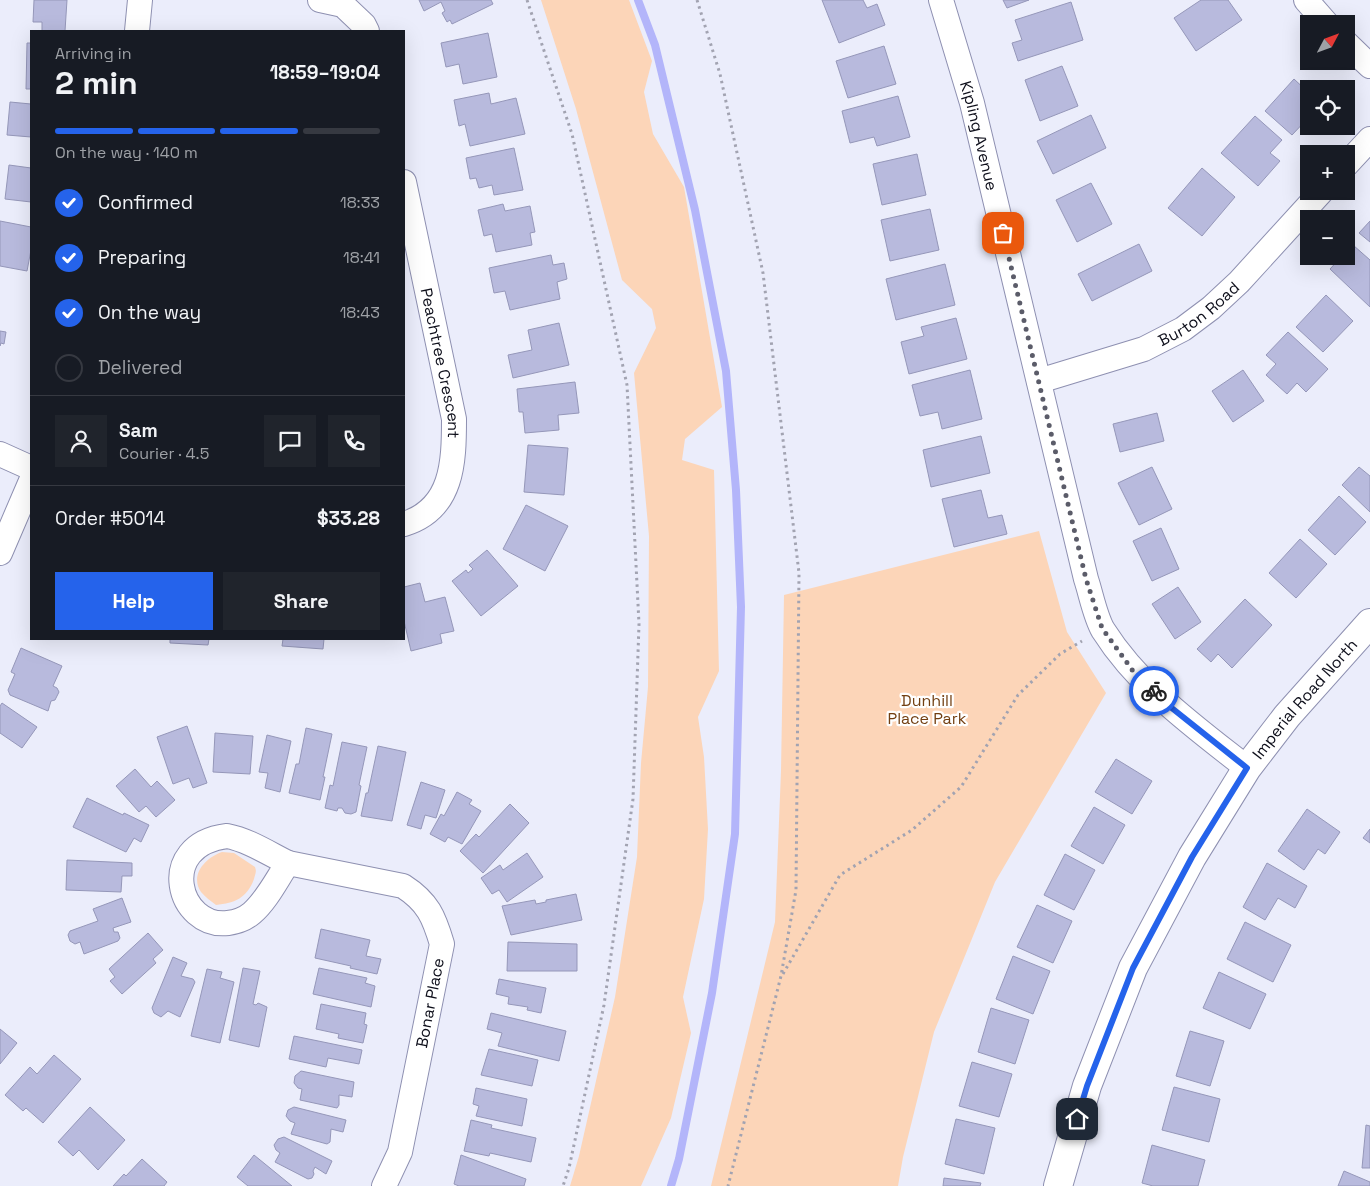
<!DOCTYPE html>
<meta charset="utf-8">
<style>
:root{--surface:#171b24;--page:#20242c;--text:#f1f3f6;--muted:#9ea1a6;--line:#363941;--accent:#2563eb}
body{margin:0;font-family:"Space Grotesk",sans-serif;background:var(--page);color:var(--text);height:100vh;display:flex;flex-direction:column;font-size:19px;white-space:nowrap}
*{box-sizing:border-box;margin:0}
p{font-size:16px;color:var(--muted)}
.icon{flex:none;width:28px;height:28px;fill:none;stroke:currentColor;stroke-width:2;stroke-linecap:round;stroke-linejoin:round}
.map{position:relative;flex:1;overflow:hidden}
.drawer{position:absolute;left:30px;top:30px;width:375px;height:610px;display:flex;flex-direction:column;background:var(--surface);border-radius:0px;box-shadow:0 5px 20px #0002}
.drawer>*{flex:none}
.needle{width:32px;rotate:49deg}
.controls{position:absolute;left:1300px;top:15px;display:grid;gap:10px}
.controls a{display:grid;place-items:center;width:55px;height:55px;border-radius:0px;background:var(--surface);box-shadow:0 5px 20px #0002;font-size:25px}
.pin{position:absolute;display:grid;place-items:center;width:42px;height:42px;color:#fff;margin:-21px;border-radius:10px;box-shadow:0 2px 8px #0006}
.courier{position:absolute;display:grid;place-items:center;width:50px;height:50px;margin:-25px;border:4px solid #2563eb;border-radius:50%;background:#fff;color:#222;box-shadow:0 1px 6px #0007}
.overview em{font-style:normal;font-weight:600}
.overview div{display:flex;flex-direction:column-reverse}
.overview{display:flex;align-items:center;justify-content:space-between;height:85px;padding:0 25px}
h1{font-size:32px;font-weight:600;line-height:38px}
.bar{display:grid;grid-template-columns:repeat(4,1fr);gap:8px 5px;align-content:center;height:60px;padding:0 25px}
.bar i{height:6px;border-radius:4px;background:var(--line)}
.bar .current{background:var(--accent)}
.bar p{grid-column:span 4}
.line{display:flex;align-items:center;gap:12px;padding:0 25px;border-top:1px solid var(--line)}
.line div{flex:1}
.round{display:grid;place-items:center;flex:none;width:52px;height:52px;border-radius:0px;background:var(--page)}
ol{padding:0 25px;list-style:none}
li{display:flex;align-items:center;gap:15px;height:55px}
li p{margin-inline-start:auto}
li .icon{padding:5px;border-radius:50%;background:var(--accent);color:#fff;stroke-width:4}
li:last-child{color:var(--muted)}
li i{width:28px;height:28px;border:2px solid var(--line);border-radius:50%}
.primary-button{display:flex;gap:10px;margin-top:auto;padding:10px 25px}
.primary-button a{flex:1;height:58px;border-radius:0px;background:var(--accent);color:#fff;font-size:20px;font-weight:600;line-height:58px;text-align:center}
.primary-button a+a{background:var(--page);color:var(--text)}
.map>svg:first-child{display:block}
.green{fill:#fcd5b8}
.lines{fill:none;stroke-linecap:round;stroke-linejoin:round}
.stream{stroke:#b3b5fa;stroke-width:8}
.building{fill:#b8badd;stroke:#9597b9}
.street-casing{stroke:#8e90b1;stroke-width:26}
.secondary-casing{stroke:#8e90b1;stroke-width:30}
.path{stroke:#a2a3b1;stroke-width:3;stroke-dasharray:2.5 4;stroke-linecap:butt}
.street{stroke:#fff;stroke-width:24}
.secondary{stroke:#fff;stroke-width:28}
.done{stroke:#5b5c69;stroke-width:5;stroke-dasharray:0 9}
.route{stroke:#2563eb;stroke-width:6}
.labels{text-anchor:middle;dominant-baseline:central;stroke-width:4.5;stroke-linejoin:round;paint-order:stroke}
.street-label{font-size:16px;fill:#0d0e1a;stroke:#fff}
.park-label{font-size:16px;fill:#723f11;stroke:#fff}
</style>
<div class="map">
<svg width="1370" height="1186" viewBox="0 0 1370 1186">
<rect width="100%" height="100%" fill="#ebedfb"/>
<!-- green -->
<g class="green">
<polygon points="541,0 629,0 652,61 644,92 653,134 684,187 722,407 685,439 682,460 714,470 719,671 698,717 704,757 708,829 704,899 683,997 691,1033 671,1118 641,1186 570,1186 579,1156 615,997 637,857 641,763 648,687 649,536 634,373 656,328 652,309 622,280 576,109"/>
<polygon points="1039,531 1067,632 1106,693 995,882 934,1032 903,1157 898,1186 711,1186 775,922 781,771 784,595"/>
<path d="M222,852L234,853L255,867C257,872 255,874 254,879C247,898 235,903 216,905C211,901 205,897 201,892C189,874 207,857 222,852Z"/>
</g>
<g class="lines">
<!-- stream -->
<polyline class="stream" points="638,0 655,45 695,210 726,371 736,490 741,607 735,834 712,993 679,1159 671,1186"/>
</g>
<!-- building -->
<g class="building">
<polygon points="34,0 67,0 65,31 42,31 42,22 33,22"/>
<polygon points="419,0 491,0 493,4 452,24 450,20 447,22 442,13 445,11 441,2 424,11"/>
<polygon points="822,0 863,0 867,8 877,4 885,25 839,43"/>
<polygon points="1003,0 1029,0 1007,8"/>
<polygon points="1201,0 1228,0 1242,20 1196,51 1174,18"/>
<polygon points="1071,2 1083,40 1018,61 1012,43 1022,40 1015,20"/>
<polygon points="488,33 497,77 463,84 459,64 446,67 441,43"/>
<polygon points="27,43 31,43 31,89 26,89"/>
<polygon points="884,46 896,84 848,98 836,61"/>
<polygon points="1062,66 1078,106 1040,121 1025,80"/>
<polygon points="1294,79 1309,93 1309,117 1292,135 1265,111"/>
<polygon points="489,93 491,104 516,98 525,134 470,146 465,124 459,126 454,100"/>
<polygon points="898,96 910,137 877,146 874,137 850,143 842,111"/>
<polygon points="10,102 31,104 31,137 7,135"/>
<polygon points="1091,115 1106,148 1053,174 1037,141"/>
<polygon points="1255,116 1282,140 1270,153 1280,161 1258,186 1221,153"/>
<polygon points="514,148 523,190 494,195 492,185 479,188 476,178 470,179 466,158"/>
<polygon points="917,154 926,195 882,205 873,164"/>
<polygon points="9,165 31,168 31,202 5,199"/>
<polygon points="1202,168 1235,197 1202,236 1168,208"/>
<polygon points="1091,183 1112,224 1077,242 1056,200"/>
<polygon points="503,204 505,211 530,206 535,232 530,233 532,245 496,252 492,234 484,236 478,210"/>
<polygon points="930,209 939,250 890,261 881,220"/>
<polygon points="0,221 31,227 31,250 27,271 0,266"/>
<polygon points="1370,221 1370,242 1359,233"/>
<polygon points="1139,244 1152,271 1092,301 1078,274"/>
<polygon points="1353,245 1370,260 1370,307 1330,269 1342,256 1346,256 1346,252"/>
<polygon points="551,255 553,265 564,263 567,279 557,282 560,299 510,310 505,291 494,293 489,268"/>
<polygon points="945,264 955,305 896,320 886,279"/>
<polygon points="1326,295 1353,321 1323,352 1296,327"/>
<polygon points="956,318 967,359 909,374 901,342 924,336 921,327"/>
<polygon points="559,323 569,365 513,378 508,355 532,350 528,330"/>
<polygon points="0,331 6,332 4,344 1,343 0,346"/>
<polygon points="1288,332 1328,369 1306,392 1297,383 1287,394 1266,375 1276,364 1266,355"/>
<polygon points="970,370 982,419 942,429 938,412 920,416 912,385"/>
<polygon points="1243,370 1264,401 1233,422 1212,391"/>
<polygon points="575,382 579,413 558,415 559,430 525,433 523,412 519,412 517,389"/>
<polygon points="1157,413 1164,441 1120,452 1113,424"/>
<polygon points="981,436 990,473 931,487 923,450"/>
<polygon points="528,445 568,448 564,495 524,492"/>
<polygon points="1152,467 1172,509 1139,525 1118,483"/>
<polygon points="1359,467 1370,476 1370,512 1342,485"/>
<polygon points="981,490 988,518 1002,515 1007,534 954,547 942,499"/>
<polygon points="1339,496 1366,522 1335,555 1308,530"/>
<polygon points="526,505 568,526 545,571 503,549"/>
<polygon points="1161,528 1179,569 1152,581 1133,541"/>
<polygon points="1300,539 1327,564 1296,598 1269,573"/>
<polygon points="487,550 518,586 481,616 452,581 466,570 468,573 473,569 469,565"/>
<polygon points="420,583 425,602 445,597 454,631 440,634 442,643 411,651 404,621 404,587"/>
<polygon points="1178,587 1201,622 1175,639 1152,604"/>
<polygon points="1245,599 1272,625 1232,668 1218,654 1211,662 1197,649"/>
<polygon points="170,639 209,639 208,645 170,643"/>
<polygon points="283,639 324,639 323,649 282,646"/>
<polygon points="21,648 62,666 53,686 57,688 59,692 55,700 51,701 48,711 10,695 8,690 15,674 11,672"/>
<polygon points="2,703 37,727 22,748 0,733 0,706"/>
<polygon points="187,726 207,783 193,788 189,778 173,784 157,737"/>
<polygon points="306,728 332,734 323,777 325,777 320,800 289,793 296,764 299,764"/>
<polygon points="215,733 253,736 250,774 213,772"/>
<polygon points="267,735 291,741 280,792 265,788 268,773 259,772"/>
<polygon points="342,742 367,747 359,785 361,786 356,812 351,814 345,813 342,808 338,808 337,811 325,808 330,785 333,786"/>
<polygon points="378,746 406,752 392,821 361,816 366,793 368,793"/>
<polygon points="1116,759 1152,781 1132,814 1095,792"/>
<polygon points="135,769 151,787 157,781 175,800 156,817 146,806 139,812 116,786"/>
<polygon points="421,782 445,790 436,818 425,815 421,829 407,825"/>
<polygon points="457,792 472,800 469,804 481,811 462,844 448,837 445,842 430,834 441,814 444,816"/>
<polygon points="87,798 123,815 124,813 149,825 141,842 134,838 126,852 73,827"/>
<polygon points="510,804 529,823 483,873 460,851 476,834 479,837"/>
<polygon points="1094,807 1125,825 1103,864 1071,846"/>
<polygon points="1307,809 1340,832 1325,854 1318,849 1304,870 1278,851"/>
<polygon points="1370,829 1370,843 1363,838"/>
<polygon points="527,853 543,877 507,902 499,890 492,894 481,878 500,865 503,870"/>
<polygon points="1065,854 1095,870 1074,910 1044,895"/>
<polygon points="67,860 132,863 132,876 122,876 121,892 66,890"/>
<polygon points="1267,863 1307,886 1295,908 1278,898 1265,920 1243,907"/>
<polygon points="576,894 582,920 511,935 502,906 535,900 536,904 546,902 546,900"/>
<polygon points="122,898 131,922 113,928 114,932 118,932 120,938 118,941 84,954 80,942 75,944 70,941 68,935 70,931 98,921 93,909"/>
<polygon points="1037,905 1072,921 1053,963 1017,947"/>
<polygon points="1245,922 1291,945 1273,982 1227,959"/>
<polygon points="321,929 370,940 366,956 381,959 377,974 350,968 351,966 315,958"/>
<polygon points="148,933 163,950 153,959 156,963 122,994 110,981 115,977 109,969"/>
<polygon points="508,942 577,944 577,971 507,971"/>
<polygon points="1013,956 1050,971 1033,1014 996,999"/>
<polygon points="173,957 187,963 181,976 193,979 195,982 180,1017 168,1011 161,1017 154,1013 152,1008"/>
<polygon points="243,968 260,971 253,1004 256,1005 258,1003 267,1007 259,1047 229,1040"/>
<polygon points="319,968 367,978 365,983 375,986 371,1007 313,994"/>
<polygon points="207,969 222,972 220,978 234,982 220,1043 191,1036"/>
<polygon points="1219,972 1266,994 1250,1029 1203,1008"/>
<polygon points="499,979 546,988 541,1013 527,1010 528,1007 508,1004 509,997 496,994"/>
<polygon points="321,1004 366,1013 364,1024 367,1025 363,1043 338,1038 339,1034 316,1029"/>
<polygon points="991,1008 1029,1020 1015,1064 978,1052"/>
<polygon points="491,1013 566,1031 559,1061 498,1046 502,1033 487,1029"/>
<polygon points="0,1029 17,1043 0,1064"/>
<polygon points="1190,1031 1224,1041 1210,1086 1176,1076"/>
<polygon points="294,1036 362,1050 359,1064 328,1058 326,1067 289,1059"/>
<polygon points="489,1049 538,1060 532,1086 481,1075"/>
<polygon points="54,1055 81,1079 43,1123 26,1108 23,1111 5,1095 30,1067 37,1074"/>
<polygon points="972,1062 1012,1074 999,1117 959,1106"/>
<polygon points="301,1071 354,1082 352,1097 339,1095 339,1105 337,1108 300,1100 302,1089 298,1088 294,1083 295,1076"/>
<polygon points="1174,1087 1220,1099 1209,1142 1162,1130"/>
<polygon points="476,1088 527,1099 522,1126 476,1116 479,1106 473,1104"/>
<polygon points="90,1107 125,1140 98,1170 79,1150 73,1156 58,1142"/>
<polygon points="294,1107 346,1120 343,1132 331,1129 330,1142 327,1144 291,1134 295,1123 290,1121 286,1116 288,1110"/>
<polygon points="956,1119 995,1128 984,1174 945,1164"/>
<polygon points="471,1120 492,1125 491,1128 536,1138 531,1162 490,1153 489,1156 464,1151"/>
<polygon points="1366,1125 1370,1126 1370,1168 1362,1168"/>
<polygon points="284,1137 332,1161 326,1174 315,1167 313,1171 314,1174 312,1178 308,1179 275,1162 280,1153 276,1150 274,1145 278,1139"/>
<polygon points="1152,1145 1205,1160 1198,1186 1153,1186 1142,1183"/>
<polygon points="254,1155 292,1186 248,1186 237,1177"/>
<polygon points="461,1155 526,1179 524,1186 459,1186 454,1184"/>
<polygon points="142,1159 167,1182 164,1186 113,1186 124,1174 126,1176"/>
<polygon points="1344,1171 1370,1182 1370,1186 1338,1186"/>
<polygon points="944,1178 981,1183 980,1186 943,1186"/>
</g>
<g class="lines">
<defs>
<g id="street">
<polyline points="320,0 343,5 364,25 367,31"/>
<path id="s1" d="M941,0L972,103L1086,579C1091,594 1095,616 1103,630C1139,687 1195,727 1247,768"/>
<polyline points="1306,0 1327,24"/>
<polyline points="137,31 140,0"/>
<polyline points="1346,43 1370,66"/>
<polyline points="1346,165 1370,139"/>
<path id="s2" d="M404,182L454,419C454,462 453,509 404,524"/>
<path id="s3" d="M1039,381L1144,349L1183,329L1211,308L1239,282L1322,191"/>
<polyline points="0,454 31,468"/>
<polyline points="0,553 31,481"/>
<path d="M227,836C248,840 268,853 288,863C277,879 267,900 252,913C245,919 236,922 228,923C178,929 155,845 227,836Z"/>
<path d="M288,863L403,886C428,902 434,917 442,944L400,1152L384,1186"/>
</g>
<g id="secondary">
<path id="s4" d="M1058,1186L1087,1086L1133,968L1192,857L1247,768L1287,716L1370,623"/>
</g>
</defs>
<!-- street casing -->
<use href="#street" class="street-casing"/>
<!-- secondary casing -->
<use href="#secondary" class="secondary-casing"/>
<!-- path -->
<g class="path">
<polyline points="527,0 572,134 627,385 639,624 633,799 604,1005 569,1168 563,1186"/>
<polyline points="697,0 720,74 763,273 799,573 796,890 781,976 728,1186"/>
<polyline points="783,974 840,875 912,830 961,787 1018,695 1060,654 1082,641"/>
</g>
<!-- street -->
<use href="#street" class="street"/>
<!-- secondary -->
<use href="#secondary" class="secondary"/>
</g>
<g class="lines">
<!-- done -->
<polyline class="done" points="1003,233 1086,579 1102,628 1133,671 1154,691"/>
<!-- route -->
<polyline class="route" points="1077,1119 1087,1086 1133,968 1192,857 1247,768 1168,705 1154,691"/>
</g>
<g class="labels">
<!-- street labels -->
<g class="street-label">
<text stroke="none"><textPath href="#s1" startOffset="141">Kipling Avenue</textPath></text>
<text stroke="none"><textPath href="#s3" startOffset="175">Burton Road</textPath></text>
<text stroke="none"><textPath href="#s2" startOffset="185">Peachtree Crescent</textPath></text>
<text stroke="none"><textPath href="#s4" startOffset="551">Imperial Road North</textPath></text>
<text transform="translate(430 1003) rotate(-79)">Bonar Place</text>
</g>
<!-- park labels -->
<g class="park-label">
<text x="927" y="700">Dunhill<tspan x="927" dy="18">Place Park</tspan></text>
</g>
</g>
</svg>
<div class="controls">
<a><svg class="needle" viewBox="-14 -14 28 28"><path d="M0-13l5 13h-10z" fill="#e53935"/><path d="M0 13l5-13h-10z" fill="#9ea1a6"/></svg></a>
<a><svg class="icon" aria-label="locate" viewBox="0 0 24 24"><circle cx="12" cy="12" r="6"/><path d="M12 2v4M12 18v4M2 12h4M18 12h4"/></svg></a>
<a>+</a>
<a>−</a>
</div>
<div class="pin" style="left:1003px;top:233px;background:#ea580c"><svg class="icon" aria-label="bag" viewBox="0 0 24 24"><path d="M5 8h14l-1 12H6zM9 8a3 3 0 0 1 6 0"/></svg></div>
<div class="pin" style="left:1077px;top:1119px;background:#1f2937"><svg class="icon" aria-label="home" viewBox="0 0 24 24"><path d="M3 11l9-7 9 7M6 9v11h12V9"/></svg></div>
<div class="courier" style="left:1154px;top:691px"><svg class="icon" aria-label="bike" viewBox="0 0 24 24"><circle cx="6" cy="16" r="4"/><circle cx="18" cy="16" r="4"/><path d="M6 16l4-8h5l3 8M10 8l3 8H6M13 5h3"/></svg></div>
<section class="drawer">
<div class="overview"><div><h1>2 min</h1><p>Arriving in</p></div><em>18:59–19:04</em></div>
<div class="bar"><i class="current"></i><i class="current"></i><i class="current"></i><i></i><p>On the way · 140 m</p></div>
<ol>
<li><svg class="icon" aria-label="check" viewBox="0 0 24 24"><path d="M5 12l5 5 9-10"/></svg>Confirmed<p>18:33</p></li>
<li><svg class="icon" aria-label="check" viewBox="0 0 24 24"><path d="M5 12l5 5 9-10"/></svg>Preparing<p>18:41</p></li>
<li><svg class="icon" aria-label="check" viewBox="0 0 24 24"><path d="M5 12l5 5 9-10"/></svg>On the way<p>18:43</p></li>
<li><i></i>Delivered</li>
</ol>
<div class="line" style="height:90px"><a class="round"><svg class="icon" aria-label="person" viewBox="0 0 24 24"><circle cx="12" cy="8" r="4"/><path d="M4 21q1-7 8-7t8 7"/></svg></a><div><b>Sam</b><p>Courier · 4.5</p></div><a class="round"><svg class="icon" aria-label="chat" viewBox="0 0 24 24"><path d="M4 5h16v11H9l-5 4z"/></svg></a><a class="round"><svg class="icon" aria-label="phone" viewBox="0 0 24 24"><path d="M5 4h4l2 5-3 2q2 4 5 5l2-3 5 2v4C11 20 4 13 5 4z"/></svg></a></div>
<div class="line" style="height:65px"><div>Order #5014</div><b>$33.28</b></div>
<div class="primary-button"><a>Help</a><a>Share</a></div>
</section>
</div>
